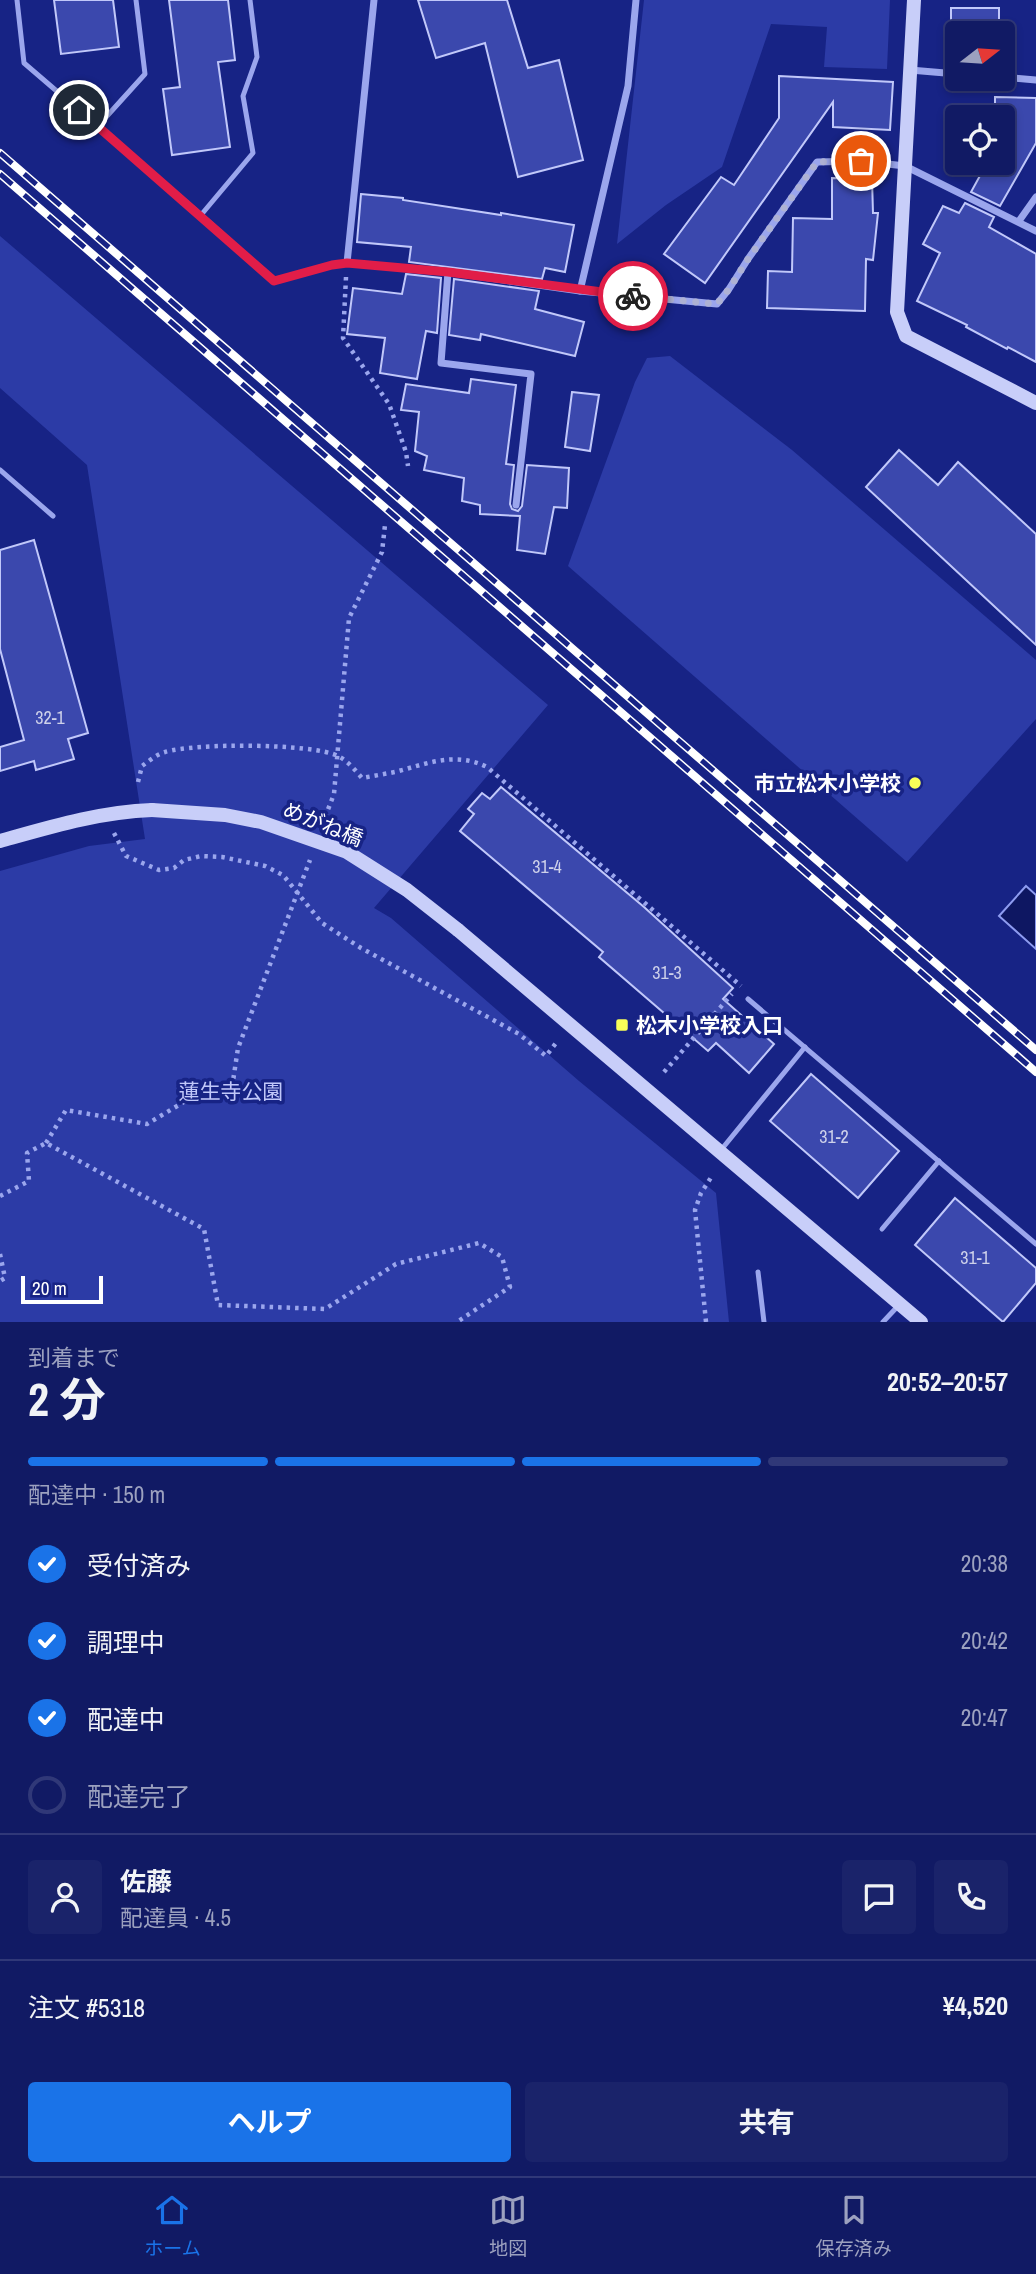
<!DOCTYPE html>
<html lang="ja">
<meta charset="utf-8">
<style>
:root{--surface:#111a64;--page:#1a236a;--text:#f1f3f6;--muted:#9ca1bf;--line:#303878;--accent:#1a73e8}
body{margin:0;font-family:"Archivo Narrow","Noto Sans JP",sans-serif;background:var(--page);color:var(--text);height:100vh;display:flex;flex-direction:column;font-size:26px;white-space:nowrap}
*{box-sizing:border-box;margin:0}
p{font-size:23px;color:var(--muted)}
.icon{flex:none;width:38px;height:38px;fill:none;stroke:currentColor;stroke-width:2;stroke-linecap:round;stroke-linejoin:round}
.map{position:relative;height:1322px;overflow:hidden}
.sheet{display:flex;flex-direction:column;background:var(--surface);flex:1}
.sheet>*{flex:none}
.needle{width:46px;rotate:73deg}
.fabs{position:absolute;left:945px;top:21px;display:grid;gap:14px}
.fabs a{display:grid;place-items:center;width:70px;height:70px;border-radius:7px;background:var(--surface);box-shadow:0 4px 10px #0003,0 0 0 2px var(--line);font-size:35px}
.scale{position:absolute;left:21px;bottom:18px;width:82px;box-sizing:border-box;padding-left:7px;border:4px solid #fff;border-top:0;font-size:19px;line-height:24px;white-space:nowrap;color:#fff;-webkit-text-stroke:5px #172385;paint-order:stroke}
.pin{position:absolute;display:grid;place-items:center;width:60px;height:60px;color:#fff;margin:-30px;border:4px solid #fff;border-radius:50%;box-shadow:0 2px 7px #0007}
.courier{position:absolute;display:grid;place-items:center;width:70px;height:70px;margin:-35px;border:5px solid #e11d48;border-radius:50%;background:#fff;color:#222;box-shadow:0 2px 9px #0007}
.head em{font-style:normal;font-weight:700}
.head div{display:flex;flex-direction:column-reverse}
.head{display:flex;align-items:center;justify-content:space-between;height:119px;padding:0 28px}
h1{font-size:46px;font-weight:700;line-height:52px}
.bar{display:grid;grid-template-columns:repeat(4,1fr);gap:10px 7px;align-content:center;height:84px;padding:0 28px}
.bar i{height:9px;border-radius:5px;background:var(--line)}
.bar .current{background:var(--accent)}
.bar p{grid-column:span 4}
.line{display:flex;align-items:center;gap:18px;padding:0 28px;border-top:2px solid var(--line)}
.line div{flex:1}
.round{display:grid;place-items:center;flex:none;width:74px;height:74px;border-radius:7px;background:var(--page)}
ol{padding:0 28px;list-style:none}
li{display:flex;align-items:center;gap:21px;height:77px}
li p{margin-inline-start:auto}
li .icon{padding:7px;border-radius:50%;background:var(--accent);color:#fff;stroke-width:4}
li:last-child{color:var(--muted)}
li i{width:38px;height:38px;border:4px solid var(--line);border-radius:50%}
.cta{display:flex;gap:14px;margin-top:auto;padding:14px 28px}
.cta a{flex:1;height:80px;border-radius:7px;background:var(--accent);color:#fff;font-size:28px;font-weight:700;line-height:80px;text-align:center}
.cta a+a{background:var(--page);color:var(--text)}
.dock{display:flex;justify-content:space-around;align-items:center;height:98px;border-top:2px solid var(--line);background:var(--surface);font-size:19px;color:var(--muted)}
.dock a{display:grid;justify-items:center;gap:4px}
.dock .current{color:var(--accent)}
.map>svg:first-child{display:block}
.green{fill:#2c3ba6}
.water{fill:#0e1762;stroke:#8e9cf0;stroke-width:2}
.building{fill:#3b48ad;stroke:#c1c8fa;stroke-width:2}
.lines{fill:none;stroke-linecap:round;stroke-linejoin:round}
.path{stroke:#9ba6ed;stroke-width:4.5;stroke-dasharray:3.5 5;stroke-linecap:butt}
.lane{stroke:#9ba6ed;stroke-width:5}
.street{stroke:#9ba6ed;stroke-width:7}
.secondary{stroke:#c8cef9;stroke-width:14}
.rail-casing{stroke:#fff;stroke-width:8}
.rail{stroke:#172385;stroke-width:5;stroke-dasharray:16;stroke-linecap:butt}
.secondary-bridge{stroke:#c8cef9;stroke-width:14}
.done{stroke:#aeb2d4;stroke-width:7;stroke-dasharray:0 12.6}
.route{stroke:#e11d48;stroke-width:9}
.poi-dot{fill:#f9ff58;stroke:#172385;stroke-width:2.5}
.labels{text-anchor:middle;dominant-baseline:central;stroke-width:7;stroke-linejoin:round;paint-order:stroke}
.number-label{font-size:18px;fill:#ced1ea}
.poi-label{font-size:21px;font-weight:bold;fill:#fff;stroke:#172385;text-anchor:end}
.street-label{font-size:21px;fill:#fff;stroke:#172385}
.park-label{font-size:21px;fill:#c1c8fa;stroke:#172385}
</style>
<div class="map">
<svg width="1036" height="1322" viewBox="0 0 1036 1322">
<rect width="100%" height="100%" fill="#172385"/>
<!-- green -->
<g class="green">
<polygon points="644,0 890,0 887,69 824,67 827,27 771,24 722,167 666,205 617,244"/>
<polygon points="0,236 548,705 374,908 391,918 579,1081 716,1193 729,1322 0,1322 0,871 89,846 145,839 87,465 0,388"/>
<polygon points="670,356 792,450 1036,660 1036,719 907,862 568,566 635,382 647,358"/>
</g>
<!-- water -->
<polygon class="water" points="1026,886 1036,895 1036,949 999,916"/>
<!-- building -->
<g class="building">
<polygon points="54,0 113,0 119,47 61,54"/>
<polygon points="169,0 228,0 235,60 218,62 230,147 172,155 163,89 180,87"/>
<polygon points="418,0 507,0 528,68 559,60 583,160 518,177 485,43 436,58"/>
<rect x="951" y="8" width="48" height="25"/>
<polygon points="779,76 893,82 890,130 833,127 833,102 705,283 664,254 721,177 734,185 779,118"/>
<polygon points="995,97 1036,98 1036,143 1000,206 971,192 987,163 1003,163 1003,117 995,117"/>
<polygon points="832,178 872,179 873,213 878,213 873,260 866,259 865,311 767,308 768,271 792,272 793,218 832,219"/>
<polygon points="361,194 403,198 403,200 501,215 501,213 574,225 565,272 545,268 542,279 409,262 411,247 357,242"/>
<polygon points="965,203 994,217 989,227 1036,254 1036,362 1008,347 1007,349 966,327 967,325 917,301 940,253 923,244 943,206 959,213"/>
<polygon points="406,274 441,278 437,333 426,331 417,379 380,373 385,338 347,334 353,288 402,294"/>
<polygon points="454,279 539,291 535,309 584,322 575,356 481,334 480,340 449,335"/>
<polygon points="471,379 516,385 506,464 514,465 510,504 512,509 518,511 522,506 527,465 569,468 567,508 554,507 545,554 517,550 520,516 480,514 480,505 462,501 464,478 424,470 427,456 415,451 419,412 401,410 406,384 469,393"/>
<polygon points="572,392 599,395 590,451 565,447"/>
<polygon points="899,450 938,485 958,462 1036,534 1036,645 866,487"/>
<polygon points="34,540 88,733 68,739 74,759 36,770 34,761 0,771 0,747 24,740 0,649 0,550"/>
<polygon points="501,787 644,907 733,988 723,999 774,1044 749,1073 716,1043 708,1051 599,957 603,952 460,831 474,814 468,809 482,793 490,799"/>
<polygon points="811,1074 899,1151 858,1198 770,1121"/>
<polygon points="955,1198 1036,1268 1036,1283 1003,1322 915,1245"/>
</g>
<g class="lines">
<!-- path -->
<g class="path">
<polyline points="346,277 343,338 389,404 406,452 408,466"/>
<path d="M138,782L142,766C149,761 157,754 165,752C194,743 312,743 338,756C348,761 355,770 362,778C373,776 384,774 395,772C426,764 455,751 487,767L741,986"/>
<polyline points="322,825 334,794 349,618 382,552 385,525"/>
<polyline points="114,833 126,856 159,870 174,868 184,860 201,856 222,857 265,866 283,875 322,923 361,948 519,1034 546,1056 556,1043"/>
<polyline points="664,1072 732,994"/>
<polyline points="46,1143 66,1110 147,1124 204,1090 230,1101 238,1048 310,860"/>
<polyline points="0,1196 29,1181 27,1153 46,1143 204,1229 218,1305 325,1309 396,1264 479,1243 502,1257 510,1287 457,1322"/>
<polyline points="0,1254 5,1278 0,1281"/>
<polyline points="706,1322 695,1210 701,1193 712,1176"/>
</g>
<!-- lane -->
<g class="lane">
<polyline points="17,0 24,63 201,215 274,280 332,265 347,263"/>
<polyline points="98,126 145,74 136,0"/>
<polyline points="201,215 253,153 243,96 257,57 250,0"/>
<polyline points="0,470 53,516"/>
<polyline points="748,999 1036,1244"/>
<polyline points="721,1150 805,1047"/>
<polyline points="882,1229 939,1161"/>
<polyline points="758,1272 764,1322"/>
<polyline points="883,1322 898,1306"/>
</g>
<!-- street -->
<g class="street">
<polyline points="374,0 347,263 448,272 580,291 717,304 729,289 748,259 817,162 861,161 905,166 1036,231"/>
<polyline points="910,70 957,74"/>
<polyline points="1003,77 1036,80"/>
<polyline points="1019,221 1036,197"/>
<polyline points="448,272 441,363 531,374 516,505"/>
<polyline points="580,291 628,86 636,0"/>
</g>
<!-- secondary -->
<g class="secondary">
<polyline points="914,0 897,312 906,336 1036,403"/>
<path d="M0,841C50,827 99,812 152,810"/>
<polyline points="458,930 921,1322"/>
</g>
<defs>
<g id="rail">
<polyline points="0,153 1036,1050"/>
<polyline points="0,174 1036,1072"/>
</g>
</defs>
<!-- rail casing -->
<use href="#rail" class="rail-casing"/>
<!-- rail -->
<use href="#rail" class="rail"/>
<!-- secondary-bridge -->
<polyline class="secondary-bridge" points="152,810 225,815 261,822 347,852 407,890 458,930"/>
</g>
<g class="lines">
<!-- done -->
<polyline class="done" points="633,296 717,304 729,289 748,259 817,162 861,161"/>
<!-- route -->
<polyline class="route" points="79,110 274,281 332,265 347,263 448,272 633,296"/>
</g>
<!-- markers -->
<g class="poi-dot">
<circle cx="915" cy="783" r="7"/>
<rect x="615" y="1018" width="14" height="14" rx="3.5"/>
</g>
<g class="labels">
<!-- number labels -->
<g class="number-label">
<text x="50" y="717">32-1</text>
<text x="547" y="866">31-4</text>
<text x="667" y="972">31-3</text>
<text x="834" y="1136">31-2</text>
<text x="975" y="1257">31-1</text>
</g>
<!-- poi labels -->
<g class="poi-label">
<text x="901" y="783">市立松木小学校</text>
<text x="636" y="1025" text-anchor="start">松木小学校入口</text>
</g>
<!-- street labels -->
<g class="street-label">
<text transform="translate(323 824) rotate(22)">めがね橋</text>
</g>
<!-- park labels -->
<g class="park-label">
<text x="231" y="1091">蓮生寺公園</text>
</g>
</g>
</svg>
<div class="fabs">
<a><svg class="needle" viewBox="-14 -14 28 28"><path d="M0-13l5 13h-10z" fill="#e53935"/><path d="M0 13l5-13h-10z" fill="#9ca1bf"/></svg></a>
<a><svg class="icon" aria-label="locate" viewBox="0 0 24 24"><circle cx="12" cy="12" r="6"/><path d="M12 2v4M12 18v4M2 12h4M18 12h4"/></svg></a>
</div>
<div class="scale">20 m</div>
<div class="pin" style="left:861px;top:161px;background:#ea580c"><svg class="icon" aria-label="bag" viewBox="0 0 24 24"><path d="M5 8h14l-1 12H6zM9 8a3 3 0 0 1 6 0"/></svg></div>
<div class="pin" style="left:79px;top:110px;background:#1f2937"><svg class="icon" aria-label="home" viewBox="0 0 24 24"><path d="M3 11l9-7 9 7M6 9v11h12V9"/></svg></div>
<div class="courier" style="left:633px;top:296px"><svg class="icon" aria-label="bike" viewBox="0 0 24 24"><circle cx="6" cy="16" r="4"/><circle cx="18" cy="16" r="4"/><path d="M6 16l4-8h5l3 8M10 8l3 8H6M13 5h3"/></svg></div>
</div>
<section class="sheet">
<div class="head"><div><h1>2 分</h1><p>到着まで</p></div><em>20:52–20:57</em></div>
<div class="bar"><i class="current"></i><i class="current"></i><i class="current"></i><i></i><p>配達中 · 150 m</p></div>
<ol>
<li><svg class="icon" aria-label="check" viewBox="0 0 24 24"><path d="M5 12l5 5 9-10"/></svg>受付済み<p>20:38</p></li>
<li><svg class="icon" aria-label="check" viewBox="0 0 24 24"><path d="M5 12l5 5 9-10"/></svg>調理中<p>20:42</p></li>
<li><svg class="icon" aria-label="check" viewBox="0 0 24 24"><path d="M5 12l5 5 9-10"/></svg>配達中<p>20:47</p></li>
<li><i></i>配達完了</li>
</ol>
<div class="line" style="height:126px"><a class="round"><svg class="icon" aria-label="person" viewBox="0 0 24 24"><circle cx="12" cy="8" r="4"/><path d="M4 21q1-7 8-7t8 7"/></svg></a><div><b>佐藤</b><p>配達員 · 4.5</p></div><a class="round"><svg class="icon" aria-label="chat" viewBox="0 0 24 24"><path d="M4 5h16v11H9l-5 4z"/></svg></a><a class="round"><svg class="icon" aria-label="phone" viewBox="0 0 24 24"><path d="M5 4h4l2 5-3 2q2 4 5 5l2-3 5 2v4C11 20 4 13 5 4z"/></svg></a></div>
<div class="line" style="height:91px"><div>注文 #5318</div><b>¥4,520</b></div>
<div class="cta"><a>ヘルプ</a><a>共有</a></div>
</section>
<nav class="dock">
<a class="current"><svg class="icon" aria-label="home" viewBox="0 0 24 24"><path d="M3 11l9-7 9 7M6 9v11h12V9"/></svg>ホーム</a>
<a><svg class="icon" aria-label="map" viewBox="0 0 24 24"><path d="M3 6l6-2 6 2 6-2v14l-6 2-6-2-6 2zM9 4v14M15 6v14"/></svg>地図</a>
<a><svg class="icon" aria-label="saved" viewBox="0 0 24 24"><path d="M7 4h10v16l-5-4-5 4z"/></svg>保存済み</a>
</nav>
